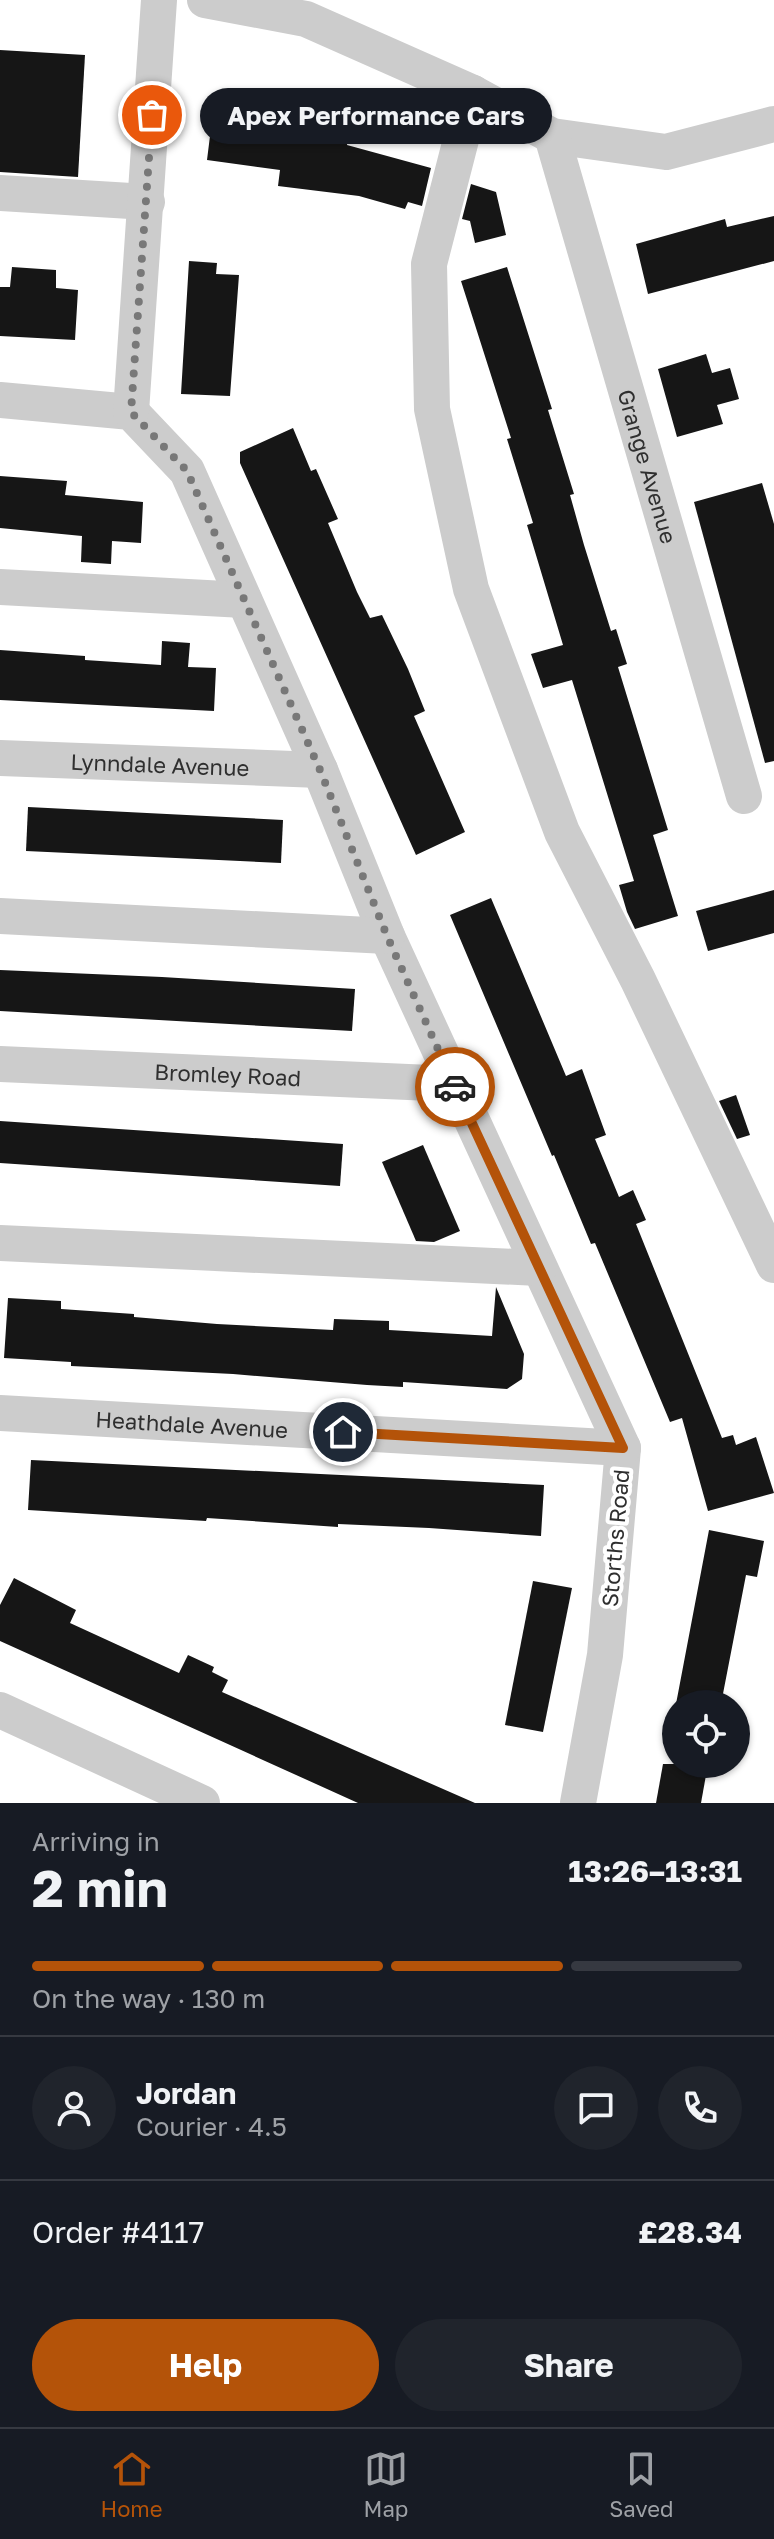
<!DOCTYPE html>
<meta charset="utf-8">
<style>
:root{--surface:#171b24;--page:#20242c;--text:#f1f3f6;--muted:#9ea1a6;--line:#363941;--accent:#b45309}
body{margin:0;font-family:"Golos Text",sans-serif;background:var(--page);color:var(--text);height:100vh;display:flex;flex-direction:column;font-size:30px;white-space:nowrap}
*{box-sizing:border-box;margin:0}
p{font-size:26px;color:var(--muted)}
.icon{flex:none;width:44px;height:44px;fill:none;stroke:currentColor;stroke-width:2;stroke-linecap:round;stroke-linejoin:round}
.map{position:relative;height:1803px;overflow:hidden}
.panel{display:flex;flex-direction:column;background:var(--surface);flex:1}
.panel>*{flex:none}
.buttons{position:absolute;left:662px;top:1690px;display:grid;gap:16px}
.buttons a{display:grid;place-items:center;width:88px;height:88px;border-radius:50%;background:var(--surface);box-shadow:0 2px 6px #0004;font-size:40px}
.pin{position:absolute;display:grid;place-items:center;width:68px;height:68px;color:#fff;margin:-34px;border:4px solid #fff;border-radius:50%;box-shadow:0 2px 8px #0007}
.courier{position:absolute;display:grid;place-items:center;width:80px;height:80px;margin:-40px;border:6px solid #b45309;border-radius:50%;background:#fff;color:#222;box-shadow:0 2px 10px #0007}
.bubble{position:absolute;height:56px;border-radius:28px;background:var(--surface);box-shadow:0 2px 6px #0004;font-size:26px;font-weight:700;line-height:56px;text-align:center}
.summary em{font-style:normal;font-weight:700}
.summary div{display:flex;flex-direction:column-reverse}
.summary{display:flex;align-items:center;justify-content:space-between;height:136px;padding:0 32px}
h1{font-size:52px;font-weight:700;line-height:60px}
.bar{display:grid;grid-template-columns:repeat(4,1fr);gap:12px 8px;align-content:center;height:96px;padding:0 32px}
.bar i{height:10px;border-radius:6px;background:var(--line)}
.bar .on{background:var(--accent)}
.bar p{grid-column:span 4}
.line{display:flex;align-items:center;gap:20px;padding:0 32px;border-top:2px solid var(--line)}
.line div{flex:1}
.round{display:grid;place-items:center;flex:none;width:84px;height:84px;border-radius:42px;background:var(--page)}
.button{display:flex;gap:16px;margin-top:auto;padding:16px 32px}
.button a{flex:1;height:92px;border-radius:48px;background:var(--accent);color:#fff;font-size:32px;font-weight:700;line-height:92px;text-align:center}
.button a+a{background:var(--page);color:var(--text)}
.dock{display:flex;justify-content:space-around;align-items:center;height:112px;border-top:2px solid var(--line);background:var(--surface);font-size:22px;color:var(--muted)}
.dock a{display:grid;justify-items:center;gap:4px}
.dock .on{color:var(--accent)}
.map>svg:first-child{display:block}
.building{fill:#161616}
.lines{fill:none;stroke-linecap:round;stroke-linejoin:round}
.minor{stroke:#ccc;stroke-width:36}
.done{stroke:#787878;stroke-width:8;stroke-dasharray:0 14.4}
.route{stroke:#b45309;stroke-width:10}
.labels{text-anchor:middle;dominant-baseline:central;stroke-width:8;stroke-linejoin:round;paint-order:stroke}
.street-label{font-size:22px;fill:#2f2f2f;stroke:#fff}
</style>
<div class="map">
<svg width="774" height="1803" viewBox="0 0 774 1803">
<rect width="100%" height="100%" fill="#fff"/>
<!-- building -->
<g class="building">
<polygon points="0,50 85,55 78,177 0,172"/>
<polygon points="212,120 348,137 347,145 431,168 422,206 408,202 405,209 359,196 278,186 280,170 207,160"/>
<polygon points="471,184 496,192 506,235 475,243 470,221 462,219"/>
<polygon points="774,216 774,261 648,294 636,244 725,219 727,227"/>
<polygon points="189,261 217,263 216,274 239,275 230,396 181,394"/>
<polygon points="12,267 56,270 56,288 78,290 75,340 0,336 0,287 10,287"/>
<polygon points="507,267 552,409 548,410 574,494 570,495 584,545 611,631 616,629 627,664 618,667 668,830 653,835 678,916 635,929 627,912 619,885 634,881 572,680 543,688 531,654 563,645 527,525 533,523 507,439 511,438 461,281"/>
<polygon points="706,354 712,373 730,368 739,399 717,405 723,424 677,437 658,369"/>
<polygon points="293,428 311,471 316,469 338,519 328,523 357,592 370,618 382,615 408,669 425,711 414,716 465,832 416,855 240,463 240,452"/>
<polygon points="0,476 67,481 65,495 143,502 141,543 112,541 111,564 81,562 82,536 0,528"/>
<polygon points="762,483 774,524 774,761 765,763 694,502"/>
<polygon points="162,641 190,643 188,667 216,668 214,711 0,700 0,650 85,656 85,660 161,665"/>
<polygon points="28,807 283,820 281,863 26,851"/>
<polygon points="774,890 774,933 708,951 696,911"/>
<polygon points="491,898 566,1076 582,1069 606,1135 595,1139 619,1197 633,1190 646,1220 636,1224 722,1438 733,1435 736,1445 756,1437 774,1493 708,1511 682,1418 670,1422 595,1243 591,1244 554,1155 552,1156 450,915"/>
<polygon points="0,970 162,977 355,989 352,1031 0,1011"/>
<polygon points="736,1095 750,1135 737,1139 719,1101"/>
<polygon points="0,1121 343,1144 340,1186 0,1163"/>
<polygon points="423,1145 460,1231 434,1242 416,1241 382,1162"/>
<polygon points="496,1287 524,1354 522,1379 507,1389 403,1382 403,1387 367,1385 233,1374 71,1366 71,1362 4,1358 8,1298 61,1301 61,1309 134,1314 134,1317 217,1324 333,1330 334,1319 389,1321 389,1330 492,1336"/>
<polygon points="31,1460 544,1485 541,1536 429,1528 338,1524 338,1527 207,1518 206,1521 28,1510"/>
<polygon points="709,1530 764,1541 757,1577 746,1575 721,1704 676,1704"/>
<polygon points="14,1578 76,1610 70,1623 179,1673 188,1655 214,1667 212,1672 228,1680 222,1692 475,1803 358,1803 0,1641 0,1605"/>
<polygon points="533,1581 572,1588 543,1732 505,1725"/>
<polygon points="663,1764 708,1764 701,1803 656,1803"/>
</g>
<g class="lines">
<!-- minor -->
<g class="minor">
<polyline points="205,0 306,19 473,93 552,136 666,152 774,124"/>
<polyline points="473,93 429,264 432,409 471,589 562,832 638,980 774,1265"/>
<path id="s1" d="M552,136L744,796"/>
<polyline points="0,193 147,202"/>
<polyline points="0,400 131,412 187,471 320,770 387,936 623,1448 605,1655 578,1803"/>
<polyline points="131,412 159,0"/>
<polyline points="0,587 244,600"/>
<path id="s2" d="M0,758L320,770"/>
<polyline points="0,916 387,936"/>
<path id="s3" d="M0,1064L454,1084"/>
<polyline points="0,1243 539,1268"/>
<path id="s4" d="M0,1413L623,1448"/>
<polyline points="0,1710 202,1803"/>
</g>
</g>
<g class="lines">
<!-- done -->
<polyline class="done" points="152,115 131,412 187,471 320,770 387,936 455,1087"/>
<!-- route -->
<polyline class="route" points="343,1432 623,1448 455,1087"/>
</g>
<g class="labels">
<!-- street labels -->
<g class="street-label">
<text stroke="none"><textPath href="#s1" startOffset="344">Grange Avenue</textPath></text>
<text stroke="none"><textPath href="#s2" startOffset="160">Lynndale Avenue</textPath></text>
<text stroke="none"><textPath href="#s3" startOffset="228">Bromley Road</textPath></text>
<text stroke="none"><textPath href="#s4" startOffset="192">Heathdale Avenue</textPath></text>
<text transform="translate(615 1538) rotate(-85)">Storths Road</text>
</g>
</g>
</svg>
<div class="buttons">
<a><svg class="icon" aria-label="locate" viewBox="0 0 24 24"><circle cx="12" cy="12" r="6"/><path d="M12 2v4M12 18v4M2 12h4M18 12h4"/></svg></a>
</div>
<div class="pin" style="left:152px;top:115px;background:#ea580c"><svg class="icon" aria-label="bag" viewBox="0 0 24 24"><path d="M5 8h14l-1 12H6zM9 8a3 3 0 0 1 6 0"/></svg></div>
<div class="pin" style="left:343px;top:1432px;background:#1f2937"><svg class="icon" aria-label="home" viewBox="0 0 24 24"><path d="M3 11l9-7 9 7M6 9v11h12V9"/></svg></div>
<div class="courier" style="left:455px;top:1087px"><svg class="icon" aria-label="car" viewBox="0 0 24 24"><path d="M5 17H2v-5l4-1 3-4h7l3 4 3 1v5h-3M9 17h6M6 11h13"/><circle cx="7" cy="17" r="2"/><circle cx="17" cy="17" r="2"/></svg></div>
<div class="bubble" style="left:200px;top:88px;width:352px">Apex Performance Cars</div>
</div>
<section class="panel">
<div class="summary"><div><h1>2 min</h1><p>Arriving in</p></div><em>13:26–13:31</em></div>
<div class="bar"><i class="on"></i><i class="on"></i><i class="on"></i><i></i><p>On the way · 130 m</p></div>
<div class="line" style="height:144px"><a class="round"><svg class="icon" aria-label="person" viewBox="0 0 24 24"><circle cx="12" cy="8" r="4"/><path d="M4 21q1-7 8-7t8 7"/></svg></a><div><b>Jordan</b><p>Courier · 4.5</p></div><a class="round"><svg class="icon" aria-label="chat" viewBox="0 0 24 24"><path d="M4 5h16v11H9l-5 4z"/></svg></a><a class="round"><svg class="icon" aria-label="phone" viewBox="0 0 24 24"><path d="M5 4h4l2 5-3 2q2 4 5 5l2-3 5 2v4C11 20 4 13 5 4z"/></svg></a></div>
<div class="line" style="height:104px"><div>Order #4117</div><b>£28.34</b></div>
<div class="button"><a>Help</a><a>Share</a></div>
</section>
<nav class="dock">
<a class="on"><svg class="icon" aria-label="home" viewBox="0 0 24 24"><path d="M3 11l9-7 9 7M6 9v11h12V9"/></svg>Home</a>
<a><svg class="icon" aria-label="map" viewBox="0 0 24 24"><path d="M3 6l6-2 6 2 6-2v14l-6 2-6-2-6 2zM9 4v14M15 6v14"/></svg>Map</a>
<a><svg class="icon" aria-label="saved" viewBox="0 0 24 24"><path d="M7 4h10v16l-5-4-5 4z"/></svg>Saved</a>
</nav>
